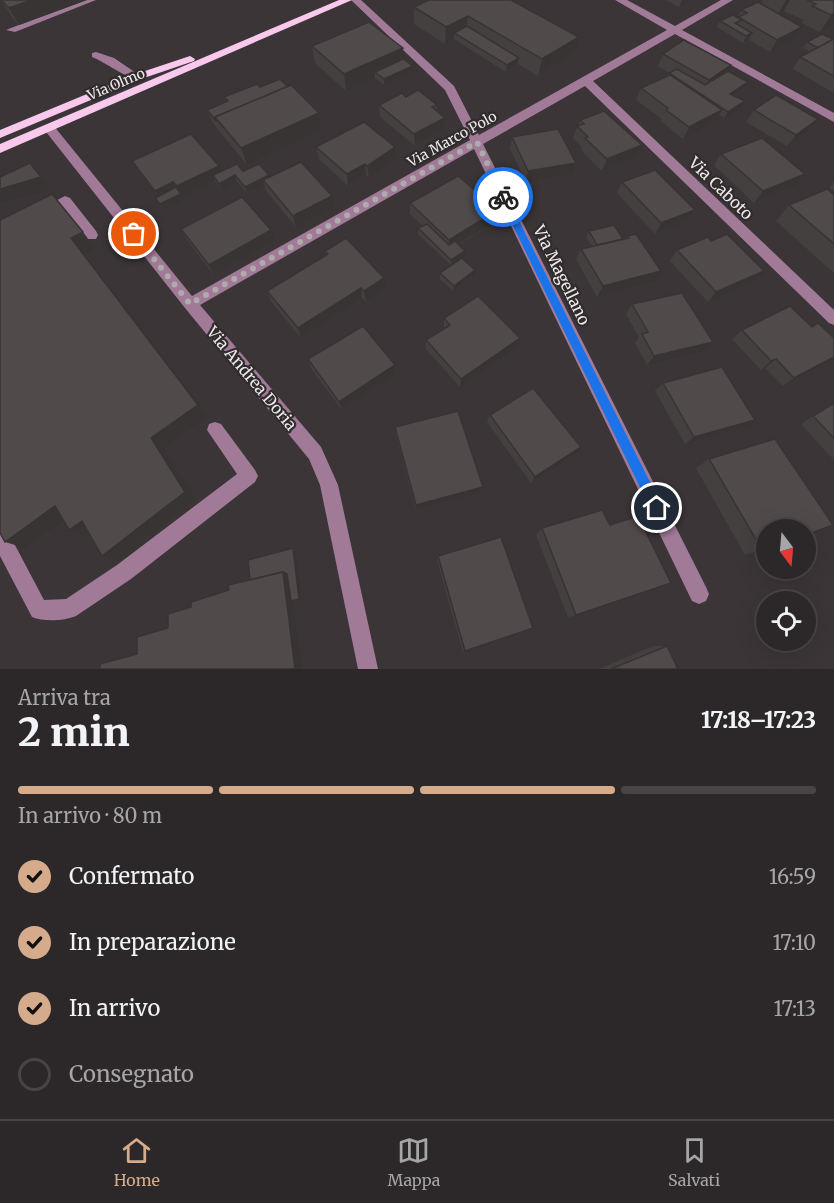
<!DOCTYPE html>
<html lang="it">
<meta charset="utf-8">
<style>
:root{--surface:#2c2829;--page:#343031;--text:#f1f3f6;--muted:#a6a6a8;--line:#484446;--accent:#d6ab8b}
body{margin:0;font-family:Merriweather,serif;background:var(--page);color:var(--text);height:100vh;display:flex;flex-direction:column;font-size:22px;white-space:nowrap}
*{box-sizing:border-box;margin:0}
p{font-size:20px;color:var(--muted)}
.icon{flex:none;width:33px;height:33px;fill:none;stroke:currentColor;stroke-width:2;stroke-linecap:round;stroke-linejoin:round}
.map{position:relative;height:669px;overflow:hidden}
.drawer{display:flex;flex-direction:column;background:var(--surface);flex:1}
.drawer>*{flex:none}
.needle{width:39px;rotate:164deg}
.fabs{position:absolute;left:756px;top:519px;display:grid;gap:12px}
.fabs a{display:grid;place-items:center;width:60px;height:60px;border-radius:50%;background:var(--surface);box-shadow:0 6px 24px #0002,0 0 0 2px var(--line);font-size:30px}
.pin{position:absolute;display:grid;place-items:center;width:51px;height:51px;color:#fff;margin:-26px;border:3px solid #fff;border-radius:50%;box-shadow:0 2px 6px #0007}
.courier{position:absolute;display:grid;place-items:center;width:60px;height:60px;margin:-30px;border:4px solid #1a73e8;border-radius:50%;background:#fff;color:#222;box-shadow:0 2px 8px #0007}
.overview em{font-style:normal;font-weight:800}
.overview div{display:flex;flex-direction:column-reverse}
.overview{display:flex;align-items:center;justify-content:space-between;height:102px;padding:0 18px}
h1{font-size:39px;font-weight:800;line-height:45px}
.bar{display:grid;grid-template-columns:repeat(4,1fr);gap:9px 6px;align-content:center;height:72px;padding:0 18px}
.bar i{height:8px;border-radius:4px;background:var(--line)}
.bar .on{background:var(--accent)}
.bar p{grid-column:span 4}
ol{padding:0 18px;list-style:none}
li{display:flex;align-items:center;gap:18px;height:66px}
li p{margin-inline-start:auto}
li .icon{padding:6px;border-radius:50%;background:var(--accent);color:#111;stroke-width:4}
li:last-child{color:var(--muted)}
li i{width:33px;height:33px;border:3px solid var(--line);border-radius:50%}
.dock{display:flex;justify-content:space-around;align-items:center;height:84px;border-top:2px solid var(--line);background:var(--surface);font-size:16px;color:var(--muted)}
.dock a{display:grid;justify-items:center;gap:3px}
.dock .on{color:var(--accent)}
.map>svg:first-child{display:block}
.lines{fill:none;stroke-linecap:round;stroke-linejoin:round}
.minor{fill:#a17a98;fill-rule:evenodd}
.major{fill:#f9c9ed;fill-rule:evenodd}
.wall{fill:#454040}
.shaded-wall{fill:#383434}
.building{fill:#504a4a;stroke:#383434;stroke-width:1.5}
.route{fill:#1a73e8}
.done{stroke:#afaaab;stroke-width:6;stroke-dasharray:0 10.8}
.labels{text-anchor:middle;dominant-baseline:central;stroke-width:4.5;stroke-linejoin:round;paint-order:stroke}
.far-street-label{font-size:14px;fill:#ede9ea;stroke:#302b2d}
.street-label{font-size:16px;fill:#ede9ea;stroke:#302b2d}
</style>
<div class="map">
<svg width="834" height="669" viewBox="0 0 834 669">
<rect width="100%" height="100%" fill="#3b3537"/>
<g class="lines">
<!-- minor -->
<g class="minor">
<polygon points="82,0 96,0 15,32 6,30"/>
<polygon points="351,0 361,0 454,86 479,135 667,30 615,0 627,0 675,26 721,0 733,0 682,30 834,113 834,122 675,34 593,81 834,310 834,325 829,323 585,86 483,144 706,587 709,594 706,601 699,604 692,601 474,149 200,305 321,447 338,485 378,669 358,669 320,485 309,459 185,308 43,128 45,125 53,125 192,296 470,140 445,90"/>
<path d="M96,52L114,58L142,77L141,79C130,81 105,62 92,57V53Z"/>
<polygon points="65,196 70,198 96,231 98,235 96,239 86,239 63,208 48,216 38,216 37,213 38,210"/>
<path d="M215,422L221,424L255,470L258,476L255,482L131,579L76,616C64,621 44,622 32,617L0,556V528L7,530L44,600L66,599L117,565L237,474L207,430L209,424Z"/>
</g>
<!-- major -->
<g class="major">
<polygon points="339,0 352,0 0,153 0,144"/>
<polygon points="190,56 195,59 194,61 141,79 0,138 0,130 133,75"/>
</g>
</g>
<!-- wall -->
<g class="wall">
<polygon points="1,0 87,0 19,25 12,17"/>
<polygon points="429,0 574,54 538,76 518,64 506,72 454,39 445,44 414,24 414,7"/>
<polygon points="666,0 692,0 679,7"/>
<polygon points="763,0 834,0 834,24 820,32 802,23 804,20 784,11 778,14 795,39 770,52 749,40 743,43 717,27 720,21 738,18 741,10 761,4"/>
<polygon points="833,39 834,39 834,93 793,69 800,57 810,52 803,48 807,42"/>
<polygon points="312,46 403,48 403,59 413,66 413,72 384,85 375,78 346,91 315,63"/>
<polygon points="663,54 728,71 744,88 734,95 741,107 724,118 719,114 715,122 683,139 661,121 662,119 636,100 641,88 668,75 669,73 658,66"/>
<polygon points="260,87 288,87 319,113 322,130 247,165 212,122 207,110 226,102 224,97"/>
<polygon points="406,97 437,105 436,111 445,118 444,129 415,146 380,117 379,105"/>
<polygon points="754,110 818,119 809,131 787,146 746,122"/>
<polygon points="580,120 637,157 602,171 581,150 582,147 573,138"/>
<polygon points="512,137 576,163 573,174 526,182 510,149"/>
<polygon points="316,147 395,147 396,159 369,177 366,175 348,186 319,159"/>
<polygon points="721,154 805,174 796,186 754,203 714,165"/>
<polygon points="132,161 221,171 243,171 270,177 334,207 296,227 267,192 264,185 247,193 237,181 222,190 215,181 183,197 184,200 163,210 155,198 158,196 139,172"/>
<polygon points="622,182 695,210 688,221 655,234 617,193"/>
<polygon points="834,182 834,191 829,188"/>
<polygon points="834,195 834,273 776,221 789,205"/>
<polygon points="410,203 496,221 458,245 464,257 451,265 418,234 418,228 423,226 410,214"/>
<polygon points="181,229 271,230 275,241 214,275 187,240"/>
<polygon points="589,231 623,239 626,238 627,236 655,282 597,297 576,259 581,249 592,246 586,237"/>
<polygon points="677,250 755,281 708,302 670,261"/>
<polygon points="325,251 385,289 366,301 362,298 301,338 271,301 267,291 326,255"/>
<polygon points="475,270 475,275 453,291 440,279 440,273"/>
<polygon points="632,304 705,351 647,365 635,343 639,337 626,314"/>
<polygon points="444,318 517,347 460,387 426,349 426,340 444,329"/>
<polygon points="812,327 834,338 834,359 783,386 765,368 761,370 732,339 742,330"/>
<polygon points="308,359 395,365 396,374 342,410 311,368"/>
<polygon points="663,383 755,420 745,427 685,444 655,391"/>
<polygon points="834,403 834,460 801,424"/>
<polygon points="490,415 575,454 531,483 487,422"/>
<polygon points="395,427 483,487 481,492 416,510 396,435"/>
<polygon points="709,459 766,548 745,555 696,468"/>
<polygon points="542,528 576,615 568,617 536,535"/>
<polygon points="438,556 465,651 463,652 437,560"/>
<polygon points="653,646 667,646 678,669 599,669"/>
</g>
<!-- shaded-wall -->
<g class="shaded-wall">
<polygon points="32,0 87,0 19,25 9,8"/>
<polygon points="682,0 692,0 679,7"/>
<polygon points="786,0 790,0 784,11 778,14"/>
<polygon points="834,13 834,24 820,32 831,15"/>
<polygon points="468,16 466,33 454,33 454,39 445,44 446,27"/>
<polygon points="802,27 795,39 770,52 777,40"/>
<polygon points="752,33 749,40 743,43 746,36"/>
<polygon points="579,37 574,54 538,76 542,59"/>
<polygon points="403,48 404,65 375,72 375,78 346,91 344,74"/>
<polygon points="519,58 518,64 506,72 507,65"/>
<polygon points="731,65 725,77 703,92 709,80"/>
<polygon points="413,66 413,72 384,85 384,79"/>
<polygon points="748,82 744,88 727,100 730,94"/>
<polygon points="745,101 741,107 724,118 728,112"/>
<polygon points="722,110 715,122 683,139 689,127"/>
<polygon points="319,113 322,130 247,165 241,148"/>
<polygon points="445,118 444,129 415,146 414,134"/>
<polygon points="818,119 809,131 787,146 796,135"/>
<polygon points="642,145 637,157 602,171 607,159"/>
<polygon points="395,147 396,159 369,177 367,166"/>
<polygon points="30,163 50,189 0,203 0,189"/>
<polygon points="576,163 573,174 526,182 528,171"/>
<polygon points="365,164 366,175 348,186 347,174"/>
<polygon points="219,166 224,177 213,175 215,181 183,197 184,200 163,210 160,204 181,194 177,186"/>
<polygon points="805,174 796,186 754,203 763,191"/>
<polygon points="235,175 237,181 222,190 219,184"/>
<polygon points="269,175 271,181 263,180 264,185 247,193 245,187"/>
<polygon points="173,182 179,193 162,202 155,191"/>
<polygon points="332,196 334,207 296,227 293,216"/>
<polygon points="498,210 496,221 448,250 449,240"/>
<polygon points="695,210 688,221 655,234 661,223"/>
<polygon points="271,230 275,241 214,275 209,265"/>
<polygon points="83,232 95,248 84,254 208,416 163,448 196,499 118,561 102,556 71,238"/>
<polygon points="465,251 464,257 451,265 451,260"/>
<polygon points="475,270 475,275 453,291 454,286"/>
<polygon points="661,271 655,282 597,297 603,286"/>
<polygon points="764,271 755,281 708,302 716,292"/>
<polygon points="384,278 385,289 366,301 364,291"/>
<polygon points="361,288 362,298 301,338 298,328"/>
<polygon points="520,338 517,347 460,387 461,379"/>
<polygon points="713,342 705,351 647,365 654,356"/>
<polygon points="834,357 834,359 783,386 794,378"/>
<polygon points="776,359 765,368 761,370 771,361"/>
<polygon points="395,365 396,374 342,410 339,402"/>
<polygon points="755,420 745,427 685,444 694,437"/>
<polygon points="581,447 575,454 531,483 535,477"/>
<polygon points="483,487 481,492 416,510 416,505"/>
<polygon points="55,506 73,514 25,548 5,542"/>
<polygon points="82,521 99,528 86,537 69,530"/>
<polygon points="293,548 295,550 302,600 299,599"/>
<polygon points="283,572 290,576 291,601 293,602 302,669 295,669"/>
</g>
<!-- building -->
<g class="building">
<polygon points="1,0 32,0 9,8"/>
<polygon points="429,0 511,0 579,37 542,59 468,16 446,27 414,7"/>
<polygon points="807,0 834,0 834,13 831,15 812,6 816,4"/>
<polygon points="758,2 802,27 777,40 738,17 747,13 741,10"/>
<polygon points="733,15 742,20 735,23 752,33 746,36 720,21"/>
<polygon points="369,22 403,48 344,74 312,46"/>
<polygon points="467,26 519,58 507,65 454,33"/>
<polygon points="822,34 833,39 818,48 807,42"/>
<polygon points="834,39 834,76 800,57"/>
<polygon points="684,40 731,65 709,80 663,54"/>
<polygon points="403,59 413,66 384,79 375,72"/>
<polygon points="677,69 705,85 728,71 748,82 730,94 745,101 728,112 669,73"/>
<polygon points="670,75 722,110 689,127 666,110 668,108 641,88"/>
<polygon points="280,79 288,87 215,117 217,122 207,110 228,101 224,97 257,84 260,87"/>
<polygon points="291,85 319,113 241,148 215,117"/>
<polygon points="418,90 437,105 432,107 445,118 414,134 379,105 402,93 406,97"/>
<polygon points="776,95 818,119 796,135 754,110"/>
<polygon points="604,111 642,145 607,159 585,138 588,137 577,126 584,124 580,120"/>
<polygon points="364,122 395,147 367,166 365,164 347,174 316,147"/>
<polygon points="558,129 576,163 528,171 512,137"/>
<polygon points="191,134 219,166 177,186 173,182 155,191 132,161"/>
<polygon points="762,138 805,174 763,191 721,154"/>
<polygon points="301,162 332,196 293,216 263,180"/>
<polygon points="30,163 41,177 0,189 0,177"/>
<polygon points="237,164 243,171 259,164 269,175 245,187 235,175 219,184 213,175"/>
<polygon points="655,170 695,210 661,223 622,182"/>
<polygon points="458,176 498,210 449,240 410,203"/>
<polygon points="176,187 181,194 160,204 155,198"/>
<polygon points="827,189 834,195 834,244 789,205"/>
<polygon points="52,194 83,232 71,238 198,405 151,438 185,492 102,556 82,521 69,530 55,506 5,542 0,533 0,220"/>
<polygon points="242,197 271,230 209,265 181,229"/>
<polygon points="427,224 449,245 455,241 465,251 451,260 418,228"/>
<polygon points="614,225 623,239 597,245 589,231"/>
<polygon points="636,234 661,271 603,286 581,249 629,238 627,236"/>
<polygon points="727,234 764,271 716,292 677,250 708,237 711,241"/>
<polygon points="346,238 384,278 364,291 361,288 298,328 267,291 328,254 325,251"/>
<polygon points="462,258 475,270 454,286 440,273"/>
<polygon points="682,293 713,342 654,356 642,334 648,332 632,304"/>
<polygon points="478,296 520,338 461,379 426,340 450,325 444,318"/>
<polygon points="790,306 812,327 818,323 834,338 834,357 794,378 776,359 771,361 742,330"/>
<polygon points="363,326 395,365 339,402 308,359"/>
<polygon points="722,367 755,420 694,437 663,383"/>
<polygon points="533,388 581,447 535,477 490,415"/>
<polygon points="834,403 834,438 813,416"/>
<polygon points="458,411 483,487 416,505 395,427"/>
<polygon points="775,439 833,525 806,535 806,530 766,530 766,548 762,550 709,459"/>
<polygon points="602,510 610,525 638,516 671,583 576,615 542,528"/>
<polygon points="501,537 533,628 465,651 438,556"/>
<polygon points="293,548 299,599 291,601 287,574 283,572 250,580 248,560"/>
<polygon points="283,572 295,669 100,669 100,664 137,654 137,637 168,628 168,614 191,607 191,602 229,590 228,585"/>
<polygon points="667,646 678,669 611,669"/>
</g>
<!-- route -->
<polygon class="route" points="500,194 507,197 661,504 661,512 652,512 499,197"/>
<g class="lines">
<!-- done -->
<polyline class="done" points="134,234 190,304 477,142 503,197"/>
</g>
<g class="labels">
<!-- far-street labels -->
<g class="far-street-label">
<text transform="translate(116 84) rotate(-23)">Via Olmo</text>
<text transform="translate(452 139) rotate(-29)">Via Marco Polo</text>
</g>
<!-- street labels -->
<g class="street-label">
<text transform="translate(721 188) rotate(44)">Via Caboto</text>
<text transform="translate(562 275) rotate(64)">Via Magellano</text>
<text transform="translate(252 378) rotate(50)">Via Andrea Doria</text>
</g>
</g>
</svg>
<div class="fabs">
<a><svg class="needle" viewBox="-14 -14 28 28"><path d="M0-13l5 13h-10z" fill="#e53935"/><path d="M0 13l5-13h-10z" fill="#a6a6a8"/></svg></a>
<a><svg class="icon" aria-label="locate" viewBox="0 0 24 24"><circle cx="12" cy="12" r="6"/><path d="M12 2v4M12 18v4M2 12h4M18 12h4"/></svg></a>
</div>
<div class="pin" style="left:134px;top:234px;background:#ea580c"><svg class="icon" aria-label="bag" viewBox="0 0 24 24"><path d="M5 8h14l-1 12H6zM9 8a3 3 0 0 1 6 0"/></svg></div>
<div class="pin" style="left:657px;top:508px;background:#1f2937"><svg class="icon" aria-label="home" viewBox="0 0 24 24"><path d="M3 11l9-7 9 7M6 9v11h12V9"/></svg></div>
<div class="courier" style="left:503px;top:197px"><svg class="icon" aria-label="bike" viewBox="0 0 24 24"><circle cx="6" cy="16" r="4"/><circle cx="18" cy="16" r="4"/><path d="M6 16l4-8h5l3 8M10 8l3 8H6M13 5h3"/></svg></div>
</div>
<section class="drawer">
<div class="overview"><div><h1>2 min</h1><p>Arriva tra</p></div><em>17:18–17:23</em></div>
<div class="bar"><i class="on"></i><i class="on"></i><i class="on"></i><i></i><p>In arrivo · 80 m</p></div>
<ol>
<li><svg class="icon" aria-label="check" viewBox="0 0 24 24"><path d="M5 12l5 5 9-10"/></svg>Confermato<p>16:59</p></li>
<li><svg class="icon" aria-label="check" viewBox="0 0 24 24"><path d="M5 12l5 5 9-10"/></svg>In preparazione<p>17:10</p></li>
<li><svg class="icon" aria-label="check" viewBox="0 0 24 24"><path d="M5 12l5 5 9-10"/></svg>In arrivo<p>17:13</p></li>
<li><i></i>Consegnato</li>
</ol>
</section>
<nav class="dock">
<a class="on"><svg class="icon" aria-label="home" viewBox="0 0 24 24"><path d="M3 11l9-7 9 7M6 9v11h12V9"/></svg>Home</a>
<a><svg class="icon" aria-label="map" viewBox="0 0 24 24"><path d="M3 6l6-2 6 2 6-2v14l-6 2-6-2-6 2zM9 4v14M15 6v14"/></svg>Mappa</a>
<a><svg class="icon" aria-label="saved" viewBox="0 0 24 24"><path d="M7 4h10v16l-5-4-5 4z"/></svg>Salvati</a>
</nav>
